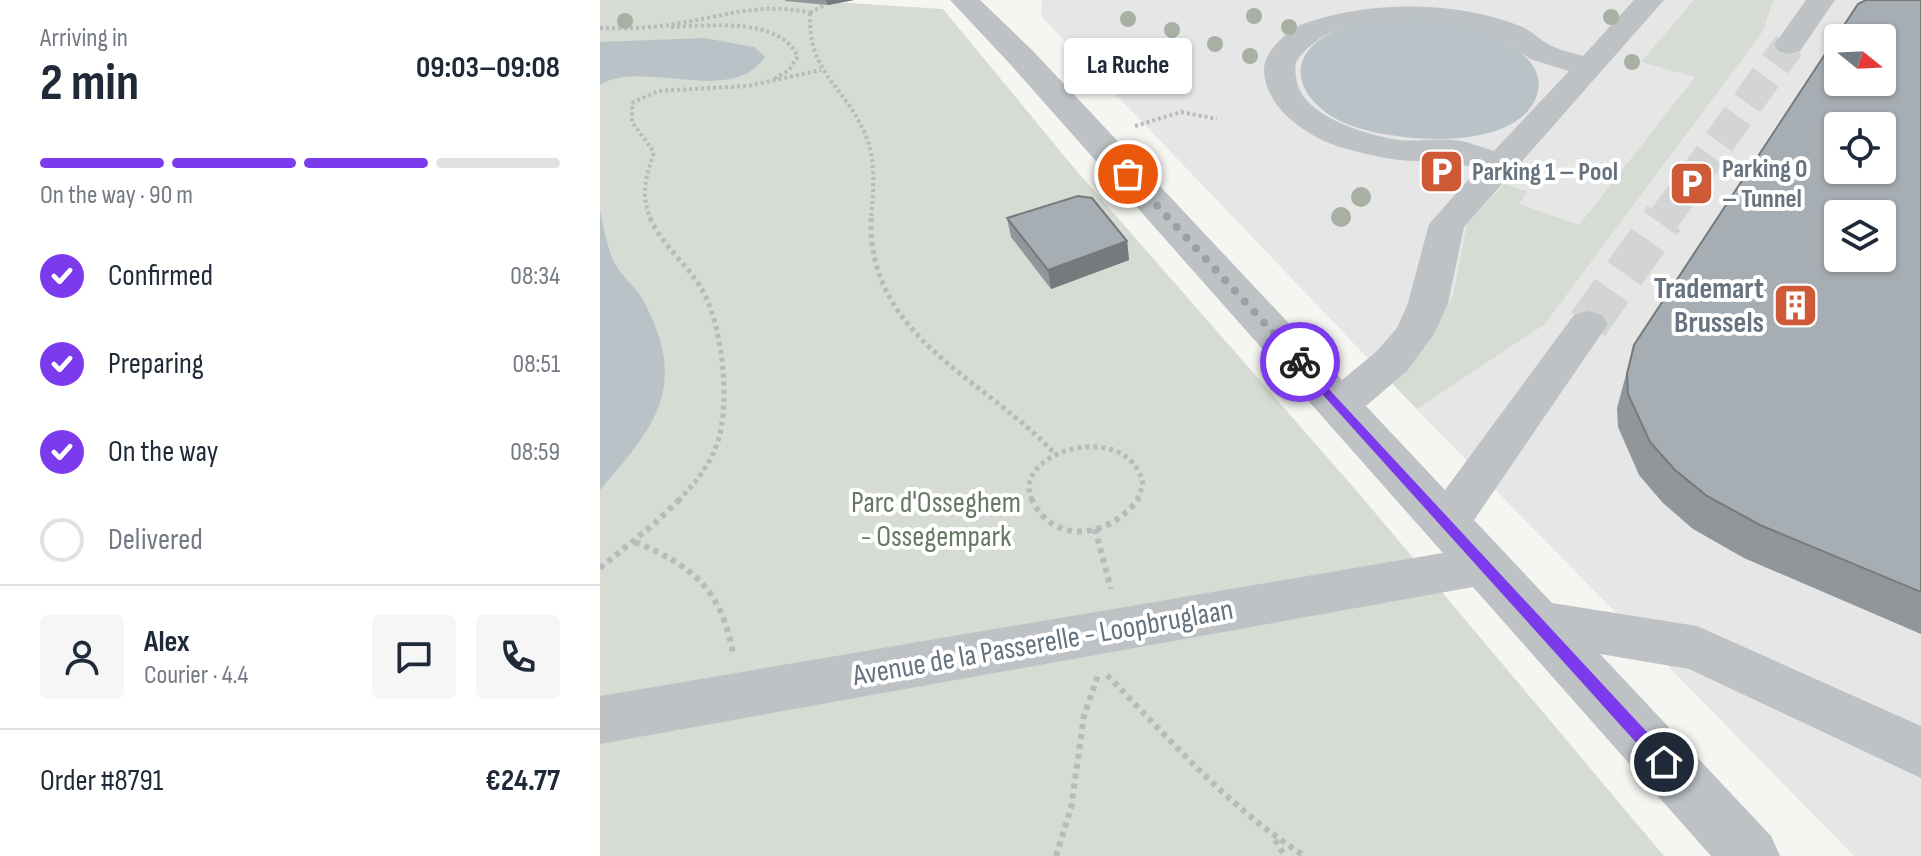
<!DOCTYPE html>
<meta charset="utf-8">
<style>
:root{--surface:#fff;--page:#f6f6f7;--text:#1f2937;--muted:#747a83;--line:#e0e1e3;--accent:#7c3aed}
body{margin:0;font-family:"Sofia Sans Condensed",sans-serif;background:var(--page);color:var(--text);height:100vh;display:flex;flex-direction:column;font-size:30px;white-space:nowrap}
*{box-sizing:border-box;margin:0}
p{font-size:26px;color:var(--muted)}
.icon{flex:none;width:44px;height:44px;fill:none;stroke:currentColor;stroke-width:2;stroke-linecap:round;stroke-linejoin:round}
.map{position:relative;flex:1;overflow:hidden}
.panel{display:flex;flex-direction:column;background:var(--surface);width:600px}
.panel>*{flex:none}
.needle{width:52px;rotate:108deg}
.tools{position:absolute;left:1224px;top:24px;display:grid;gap:16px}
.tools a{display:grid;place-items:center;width:72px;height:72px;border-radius:8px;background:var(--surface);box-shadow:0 2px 6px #0004;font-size:40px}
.pin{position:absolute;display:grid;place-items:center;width:68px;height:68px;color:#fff;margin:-34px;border:4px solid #fff;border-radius:50%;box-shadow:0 2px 8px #0007}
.courier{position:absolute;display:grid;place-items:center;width:80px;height:80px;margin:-40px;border:6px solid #7c3aed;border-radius:50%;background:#fff;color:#222;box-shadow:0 2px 10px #0007}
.bubble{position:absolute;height:56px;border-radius:8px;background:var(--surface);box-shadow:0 2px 6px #0004;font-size:26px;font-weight:700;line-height:56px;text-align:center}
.summary em{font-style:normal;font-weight:700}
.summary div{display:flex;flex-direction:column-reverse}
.summary{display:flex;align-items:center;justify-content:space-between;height:136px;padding:0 40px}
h1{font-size:52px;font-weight:700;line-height:60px}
.bar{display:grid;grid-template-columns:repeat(4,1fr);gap:12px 8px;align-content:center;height:96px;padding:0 40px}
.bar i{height:10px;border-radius:6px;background:var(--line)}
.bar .selected{background:var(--accent)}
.bar p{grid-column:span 4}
.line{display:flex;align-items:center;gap:20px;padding:0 40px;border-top:2px solid var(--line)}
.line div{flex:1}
.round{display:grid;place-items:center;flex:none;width:84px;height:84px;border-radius:8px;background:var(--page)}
ol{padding:0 40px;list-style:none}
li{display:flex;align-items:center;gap:24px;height:88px}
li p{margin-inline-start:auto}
li .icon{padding:8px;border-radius:50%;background:var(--accent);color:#fff;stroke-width:4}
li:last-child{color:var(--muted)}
li i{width:44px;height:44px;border:4px solid var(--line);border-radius:50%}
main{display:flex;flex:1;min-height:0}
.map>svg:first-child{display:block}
.built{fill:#e5e6e5;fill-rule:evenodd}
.green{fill:#d6dbd3}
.water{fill:#b9c2c7}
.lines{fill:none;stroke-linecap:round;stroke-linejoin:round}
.minor-tunnel-far1{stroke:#d2d5d4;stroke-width:32;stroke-dasharray:32 16;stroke-linecap:butt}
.minor-tunnel{stroke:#d2d5d4;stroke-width:41;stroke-dasharray:41 21;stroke-linecap:butt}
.path-far2{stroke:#b8bbbc;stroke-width:4;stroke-dasharray:3 3;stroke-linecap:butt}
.path-far1{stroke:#b8bbbc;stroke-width:5;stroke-dasharray:4 4;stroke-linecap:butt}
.path{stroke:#b8bbbc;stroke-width:6;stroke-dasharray:5 5;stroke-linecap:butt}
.minor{fill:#bec2c5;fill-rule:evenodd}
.tree{fill:#a8b0a4}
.wall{fill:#90969a}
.shaded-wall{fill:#757a7d}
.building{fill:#a7aeb3;stroke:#757a7d;stroke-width:2;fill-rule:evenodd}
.route{fill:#7c3aed}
.done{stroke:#99a1a7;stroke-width:8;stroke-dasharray:0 14.4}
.labels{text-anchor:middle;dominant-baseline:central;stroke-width:8;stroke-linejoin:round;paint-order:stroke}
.far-poi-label{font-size:26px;font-weight:bold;fill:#67747f;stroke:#fff;text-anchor:start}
.poi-label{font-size:30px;font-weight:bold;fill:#67747f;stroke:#fff;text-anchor:end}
.park-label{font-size:30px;fill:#697765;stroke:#fff}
.street-label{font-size:30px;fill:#67747f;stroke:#fff}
</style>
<main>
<section class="panel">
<div class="summary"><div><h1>2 min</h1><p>Arriving in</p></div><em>09:03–09:08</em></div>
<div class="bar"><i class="selected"></i><i class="selected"></i><i class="selected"></i><i></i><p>On the way · 90 m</p></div>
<ol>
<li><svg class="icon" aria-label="check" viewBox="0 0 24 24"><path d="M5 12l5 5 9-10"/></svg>Confirmed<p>08:34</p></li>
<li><svg class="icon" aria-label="check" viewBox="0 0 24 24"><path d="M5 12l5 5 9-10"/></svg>Preparing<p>08:51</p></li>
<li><svg class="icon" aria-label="check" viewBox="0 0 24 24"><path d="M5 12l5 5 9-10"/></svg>On the way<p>08:59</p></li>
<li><i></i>Delivered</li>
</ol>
<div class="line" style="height:144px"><a class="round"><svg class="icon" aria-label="person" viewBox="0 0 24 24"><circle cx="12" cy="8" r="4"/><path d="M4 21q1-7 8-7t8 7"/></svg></a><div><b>Alex</b><p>Courier · 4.4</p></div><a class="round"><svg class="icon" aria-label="chat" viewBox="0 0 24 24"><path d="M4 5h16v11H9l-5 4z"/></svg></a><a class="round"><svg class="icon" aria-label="phone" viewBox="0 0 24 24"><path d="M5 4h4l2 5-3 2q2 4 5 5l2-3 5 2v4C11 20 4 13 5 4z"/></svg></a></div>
<div class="line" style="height:104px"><div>Order #8791</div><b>€24.77</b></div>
</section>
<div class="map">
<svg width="1321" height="856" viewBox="0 0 1321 856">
<rect width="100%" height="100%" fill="#f5f5f1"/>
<!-- built -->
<path class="built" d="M442,0H1321V856H1254L827,420L441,16ZM1238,38H1282V82H1238ZM1238,126H1282V170H1238ZM1238,214H1282V258H1238Z"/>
<!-- green -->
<g class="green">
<polygon points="0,0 201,0 343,9 475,169 761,496 1064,856 0,856"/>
<polygon points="1094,0 1173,0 1163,31 945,324 817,409 793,384 853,296 867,224 904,184 928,192 919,204 979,225 1095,77 1041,62"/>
</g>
<!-- water -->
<g class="water">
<path d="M815,17C833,20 851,21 869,26C887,30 903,39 917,50C930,59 942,74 938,91C923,156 785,143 740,121C689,94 685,49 743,28C766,19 791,20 815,17Z"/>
<path d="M104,38L154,47L165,57C131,107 42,58 0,85V42Z"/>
<path d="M0,211C4,227 7,249 15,264C22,277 35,286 42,298C89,385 58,423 0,490Z"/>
</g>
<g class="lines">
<!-- minor-tunnel-far1 -->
<polyline class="minor-tunnel-far1" points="1063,220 1189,45"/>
<!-- minor-tunnel -->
<polyline class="minor-tunnel" points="988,324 1064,218"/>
<!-- path-far2 -->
<g class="path-far2">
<path d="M210,13C208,75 244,84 265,134C277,161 273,191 271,220"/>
<polyline points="210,13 223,6"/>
<path d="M71,27C109,26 177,16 198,56L189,70L174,79"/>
<path d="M0,28C25,29 50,28 75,24C119,17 165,1 210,13"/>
<polyline points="535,126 581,112 617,119"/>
<path d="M51,220C40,194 46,177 54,152L32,122V103L58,91L148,86L221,70"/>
</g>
<!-- path-far1 -->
<g class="path-far1">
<path d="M50,218C62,245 86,263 101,288C123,325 131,404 117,444C110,465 94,484 79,500"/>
<path d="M271,218C267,338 385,378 455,454"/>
<path d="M432,500C409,451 531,417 543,485L537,500"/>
</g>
<!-- path -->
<g class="path">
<path d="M431,498C454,548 511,537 539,498"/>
<polyline points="495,529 511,589"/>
<path d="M35,542C93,566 121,589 133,653"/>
<polyline points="0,568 54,524 81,498"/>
<path d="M507,675C570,739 628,808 705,856"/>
<polyline points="675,840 685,856"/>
<polyline points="456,856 471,808 484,716 498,675"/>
</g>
<!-- minor -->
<g class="minor">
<path d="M350,0H380L433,51L742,380L777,351L797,328L808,303L829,224L878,169C847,159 831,163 800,160C780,158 736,148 718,138C692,124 666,103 664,71C663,53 685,33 700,25C767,0 856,0 923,27C934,33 943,43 954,47C963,51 973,53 983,56L1034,0H1064L864,227L848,303L834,334L807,371L766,406L845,490L974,315L988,311L1002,315L1008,324L874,520L952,603L1097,626L1321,726V778L1089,669L1000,654L1171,836L1180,856H1111L873,587L0,744V696L843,553L411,65ZM814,18L870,27L903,40L930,59L969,71L894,151C881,147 867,141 853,140C835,138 816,142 798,140C768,135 704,117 697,82C695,71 693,63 702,54C731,22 773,21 814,18Z"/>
<polygon points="1206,0 1235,0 1200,51 1189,54 1178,51 1174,45"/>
</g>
</g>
<!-- trees -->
<g class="tree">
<circle cx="654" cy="16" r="8"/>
<circle cx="1011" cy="17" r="8"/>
<circle cx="528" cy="19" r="8"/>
<circle cx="25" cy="21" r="8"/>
<circle cx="689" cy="27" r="8"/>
<circle cx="572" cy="30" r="8"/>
<circle cx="615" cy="44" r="8"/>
<circle cx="650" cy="56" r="8"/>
<circle cx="1032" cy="62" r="8"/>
<circle cx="761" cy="197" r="10"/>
<circle cx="741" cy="217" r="10"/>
</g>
<!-- wall -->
<g class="wall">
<polygon points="185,0 254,0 228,5 185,1"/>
<polygon points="1321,0 1321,634 1144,558 1093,529 1063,503 1039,475 1018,427 1017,408 1034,345"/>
<polygon points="407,218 527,241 529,260 451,289 411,237"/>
</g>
<!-- shaded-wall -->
<g class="shaded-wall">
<polygon points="226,0 254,0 228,5"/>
<polygon points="527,241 529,260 451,289 448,270"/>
</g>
<!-- building -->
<g class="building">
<path d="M1266,0H1321V592L1160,525L1107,496L1075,470L1050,442L1028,394L1027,374L1034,345L1258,4ZM1238,38H1282V82H1238ZM1238,126H1282V170H1238ZM1238,214H1282V258H1238Z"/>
<polygon points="478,196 492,198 527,241 448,270 407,218"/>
</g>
<!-- route -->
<polygon class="route" points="700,358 1070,757 1073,762 1070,768 1059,768 696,365 694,362"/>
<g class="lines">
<!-- done -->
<polyline class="done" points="528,174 700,362"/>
</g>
<!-- icons -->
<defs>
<symbol id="parking-square" viewBox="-11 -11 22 22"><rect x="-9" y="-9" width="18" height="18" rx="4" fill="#cf5a37" stroke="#fff"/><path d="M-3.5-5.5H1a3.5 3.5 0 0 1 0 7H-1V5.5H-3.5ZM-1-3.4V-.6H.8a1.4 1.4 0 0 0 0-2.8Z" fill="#fff"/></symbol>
<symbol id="building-square" viewBox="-11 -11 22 22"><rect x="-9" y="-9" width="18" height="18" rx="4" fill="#cf5a37" stroke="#fff"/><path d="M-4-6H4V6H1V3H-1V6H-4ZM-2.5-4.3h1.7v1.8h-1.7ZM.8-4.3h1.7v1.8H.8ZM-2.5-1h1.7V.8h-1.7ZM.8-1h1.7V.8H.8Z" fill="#fff"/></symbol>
</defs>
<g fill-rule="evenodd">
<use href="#parking-square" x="816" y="146" width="51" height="51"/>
<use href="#parking-square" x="1066" y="158" width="51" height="51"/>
<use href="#building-square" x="1170" y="280" width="51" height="51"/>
</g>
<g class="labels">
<!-- far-poi labels -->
<g class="far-poi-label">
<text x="1122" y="169">Parking 0<tspan x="1122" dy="30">– Tunnel</tspan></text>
<text x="872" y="172">Parking 1 – Pool</text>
</g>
<!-- poi labels -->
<g class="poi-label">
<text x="1164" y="289">Trademart<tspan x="1164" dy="34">Brussels</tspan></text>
</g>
<!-- park labels -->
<g class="park-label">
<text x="336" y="503">Parc d'Osseghem<tspan x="336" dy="34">- Ossegempark</tspan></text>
</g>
<!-- street labels -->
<g class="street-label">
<text transform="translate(443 643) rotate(-10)">Avenue de la Passerelle - Loopbruglaan</text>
</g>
</g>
</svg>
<div class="tools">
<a><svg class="needle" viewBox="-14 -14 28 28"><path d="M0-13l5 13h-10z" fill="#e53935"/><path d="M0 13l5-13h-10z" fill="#747a83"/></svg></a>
<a><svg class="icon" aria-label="locate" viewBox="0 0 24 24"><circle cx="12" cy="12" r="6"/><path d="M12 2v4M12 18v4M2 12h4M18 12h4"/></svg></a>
<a><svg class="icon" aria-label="layers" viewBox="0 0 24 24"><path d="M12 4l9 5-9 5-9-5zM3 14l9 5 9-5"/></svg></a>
</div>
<div class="pin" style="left:528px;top:174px;background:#ea580c"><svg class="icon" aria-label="bag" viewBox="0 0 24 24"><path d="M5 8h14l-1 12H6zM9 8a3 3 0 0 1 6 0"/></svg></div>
<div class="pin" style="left:1064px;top:762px;background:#1f2937"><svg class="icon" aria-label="home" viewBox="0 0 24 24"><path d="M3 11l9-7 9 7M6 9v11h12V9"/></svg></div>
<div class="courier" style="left:700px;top:362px"><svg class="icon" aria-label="bike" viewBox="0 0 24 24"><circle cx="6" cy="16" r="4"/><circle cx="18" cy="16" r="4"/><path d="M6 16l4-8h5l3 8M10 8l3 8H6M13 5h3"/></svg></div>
<div class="bubble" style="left:464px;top:38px;width:128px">La Ruche</div>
</div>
</main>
